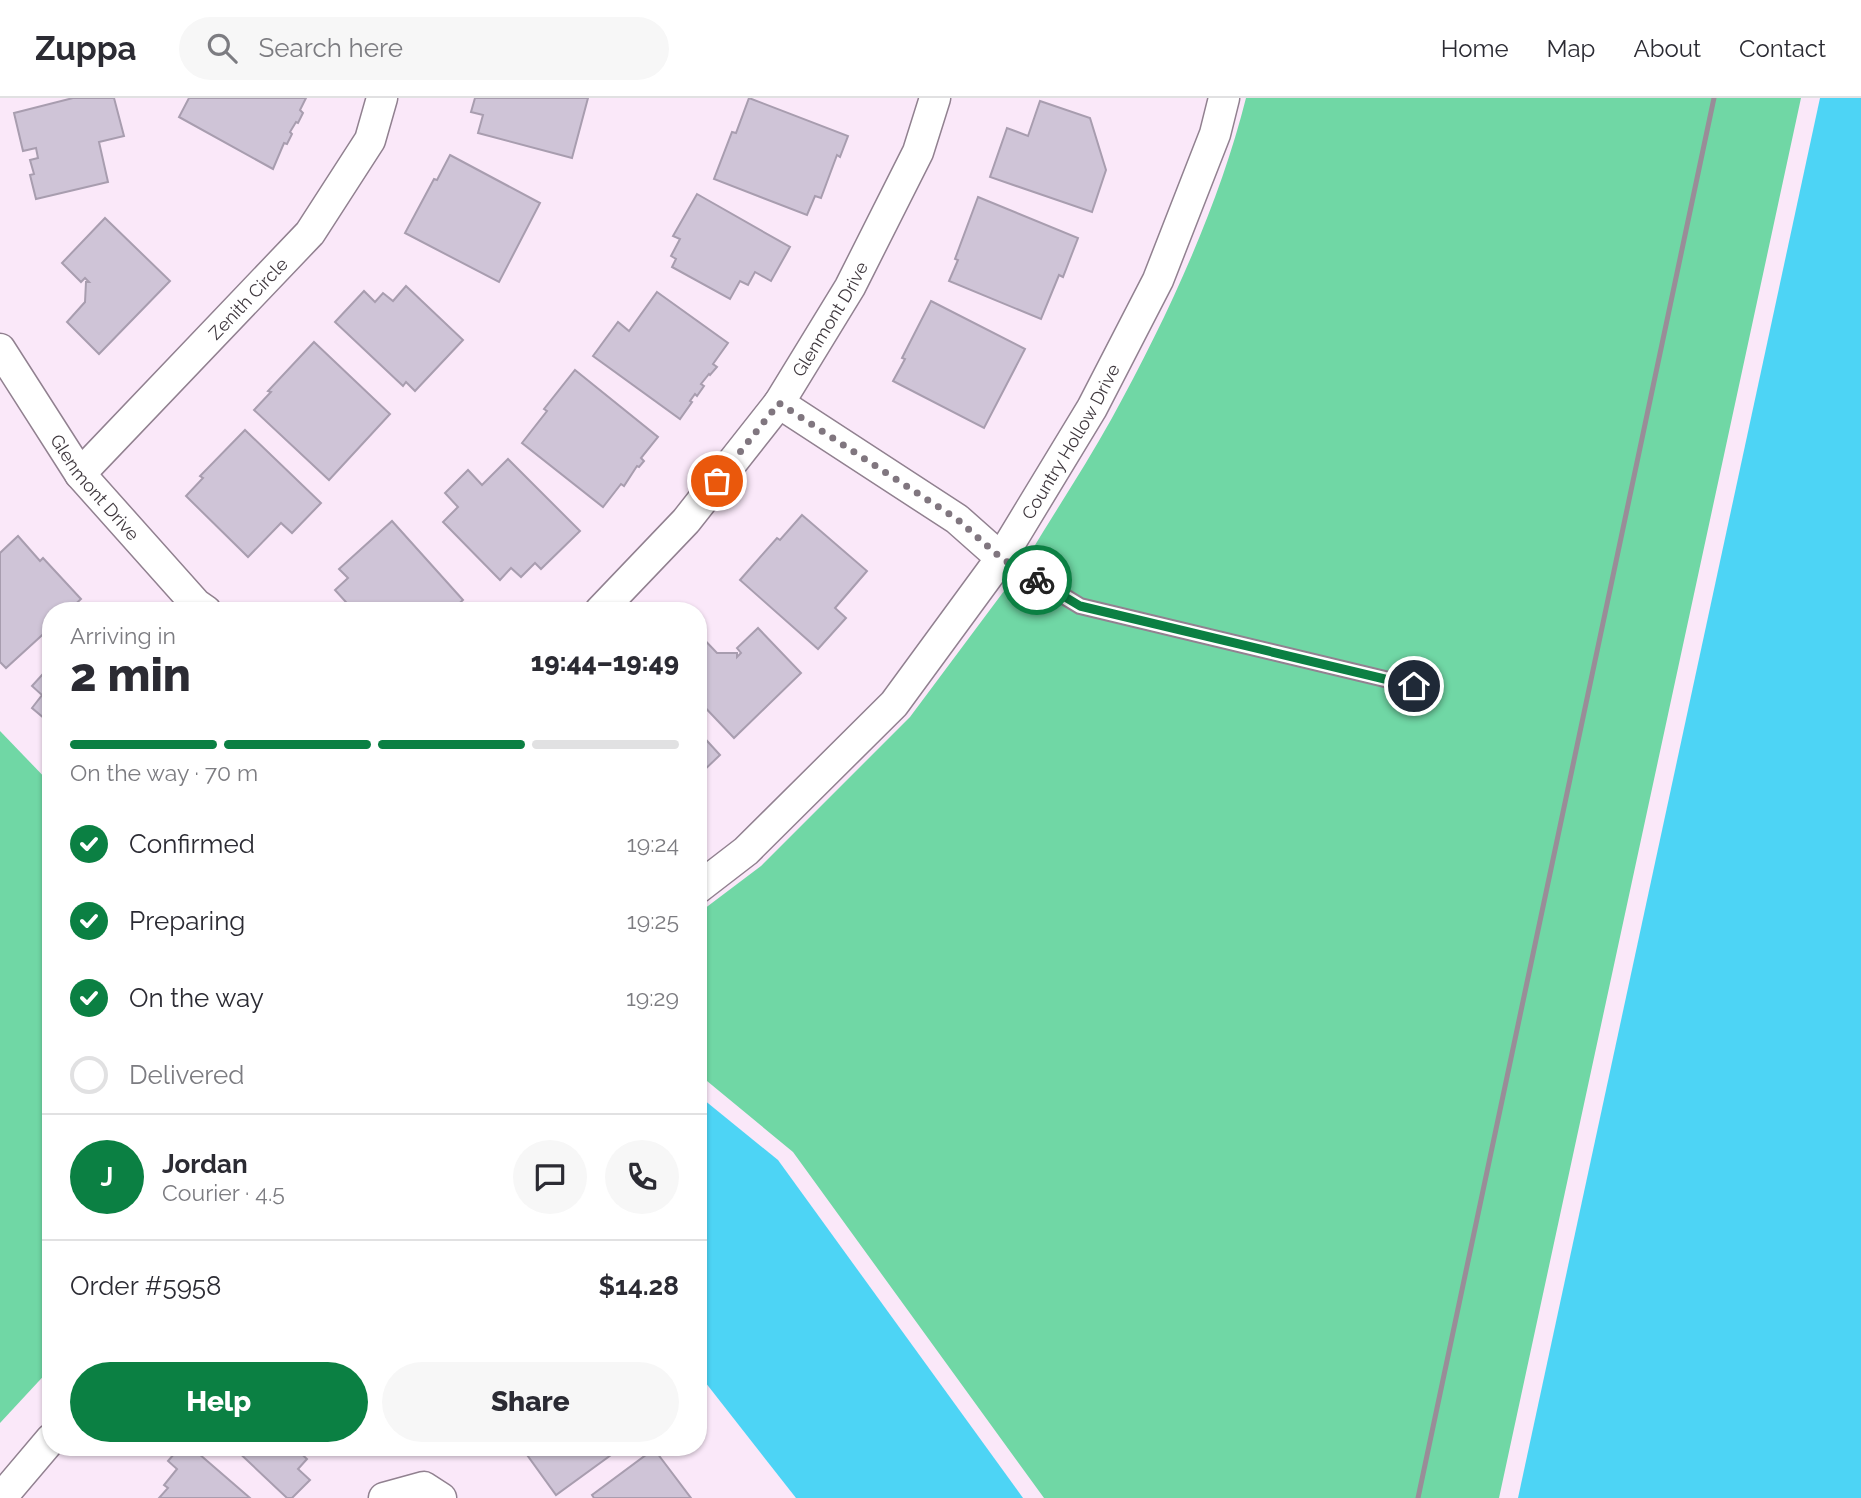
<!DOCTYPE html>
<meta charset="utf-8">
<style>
:root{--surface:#fff;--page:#f7f7f7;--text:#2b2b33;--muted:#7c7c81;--line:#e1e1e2;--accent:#0b8043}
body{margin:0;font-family:Raleway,sans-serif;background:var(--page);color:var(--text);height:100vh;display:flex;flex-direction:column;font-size:26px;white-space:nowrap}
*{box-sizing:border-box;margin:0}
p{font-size:23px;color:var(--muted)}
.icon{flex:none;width:38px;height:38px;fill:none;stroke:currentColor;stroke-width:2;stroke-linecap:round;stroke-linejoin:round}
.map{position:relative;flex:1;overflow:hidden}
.side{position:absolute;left:42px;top:504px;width:665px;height:854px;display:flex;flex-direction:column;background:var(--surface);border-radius:28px;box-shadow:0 2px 5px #0004}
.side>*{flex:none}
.pin{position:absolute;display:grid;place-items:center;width:60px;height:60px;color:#fff;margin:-30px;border:4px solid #fff;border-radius:50%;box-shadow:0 2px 7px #0007}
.courier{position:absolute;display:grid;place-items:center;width:70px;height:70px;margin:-35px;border:5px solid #0b8043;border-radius:50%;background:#fff;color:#222;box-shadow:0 2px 9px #0007}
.head em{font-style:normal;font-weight:800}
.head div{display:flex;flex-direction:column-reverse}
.head{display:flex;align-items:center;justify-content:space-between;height:119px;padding:0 28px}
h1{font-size:46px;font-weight:800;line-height:52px}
.bar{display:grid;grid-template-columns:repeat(4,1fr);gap:10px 7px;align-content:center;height:84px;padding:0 28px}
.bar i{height:9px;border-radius:5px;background:var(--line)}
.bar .on{background:var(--accent)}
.bar p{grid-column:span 4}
.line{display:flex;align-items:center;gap:18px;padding:0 28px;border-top:2px solid var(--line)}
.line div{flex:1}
.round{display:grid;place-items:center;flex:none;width:74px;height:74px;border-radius:37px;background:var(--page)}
ol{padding:0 28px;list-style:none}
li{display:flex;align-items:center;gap:21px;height:77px}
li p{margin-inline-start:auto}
li .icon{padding:7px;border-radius:50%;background:var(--accent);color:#fff;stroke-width:4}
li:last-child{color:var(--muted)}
li i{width:38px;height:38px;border:4px solid var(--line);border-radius:50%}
.action{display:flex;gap:14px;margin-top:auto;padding:14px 28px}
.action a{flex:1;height:80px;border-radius:42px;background:var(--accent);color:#fff;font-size:28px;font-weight:800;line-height:80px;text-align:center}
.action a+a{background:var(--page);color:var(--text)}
header{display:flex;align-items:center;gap:42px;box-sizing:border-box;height:98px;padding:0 35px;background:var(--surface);border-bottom:2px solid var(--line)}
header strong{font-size:33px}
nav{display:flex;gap:38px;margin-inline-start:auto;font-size:24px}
.search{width:490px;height:63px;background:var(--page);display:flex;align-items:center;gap:18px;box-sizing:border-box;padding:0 24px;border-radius:38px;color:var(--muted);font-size:26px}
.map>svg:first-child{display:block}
.green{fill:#70d7a5}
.water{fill:#4dd4f5}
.building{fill:#cfc4d7;stroke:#a89daf;stroke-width:2}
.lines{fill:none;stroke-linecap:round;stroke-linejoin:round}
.lane-casing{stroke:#918190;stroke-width:18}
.street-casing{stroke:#918190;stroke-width:33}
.lane{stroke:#fff;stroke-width:14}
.street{stroke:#fff;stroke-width:30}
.rail{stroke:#998d98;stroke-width:5}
.done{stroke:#80767f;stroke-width:7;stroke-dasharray:0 12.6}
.route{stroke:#0b8043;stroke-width:9}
.labels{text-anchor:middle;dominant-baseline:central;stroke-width:6;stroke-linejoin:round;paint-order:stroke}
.street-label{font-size:18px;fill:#3f383e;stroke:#fff}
</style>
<header>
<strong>Zuppa</strong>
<div class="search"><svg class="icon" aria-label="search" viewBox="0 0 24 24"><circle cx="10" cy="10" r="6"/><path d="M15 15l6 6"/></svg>Search here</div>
<nav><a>Home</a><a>Map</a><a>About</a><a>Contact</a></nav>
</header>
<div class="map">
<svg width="1861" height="1400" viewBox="0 0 1861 1400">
<rect width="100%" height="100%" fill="#fae8f9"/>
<!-- green -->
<g class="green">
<path d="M1246,0H1801L1499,1400H1044L793,1054L707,983L698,979V823L704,811L761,768L910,619L1019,473L1031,461L1029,457C1056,412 1086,367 1112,320C1166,222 1219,108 1246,0Z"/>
<polygon points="0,633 51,686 51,1270 0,1325"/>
</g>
<!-- water -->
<g class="water">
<polygon points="1820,0 1861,0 1861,1400 1518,1400"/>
<polygon points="698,997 778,1062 1023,1400 796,1400 698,1275"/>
</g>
<!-- building -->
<g class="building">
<polygon points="73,0 114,0 124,38 99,44 108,84 36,101 30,77 34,76 30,62 38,60 36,50 23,53 14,15"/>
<polygon points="189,0 306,0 300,12 303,15 298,25 296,24 290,34 292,36 287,46 284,45 273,71 179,19"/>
<polygon points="475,0 588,0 572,60 478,35 483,17 471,14"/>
<polygon points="749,0 848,38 840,59 837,57 821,100 815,98 807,117 714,81 732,34 736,35"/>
<polygon points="1040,3 1090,20 1106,72 1092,114 990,79 1007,30 1028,38"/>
<polygon points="450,57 540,105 499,184 405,135 434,81 437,82"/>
<polygon points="697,96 790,149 771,183 755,174 748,187 740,183 730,201 672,169 676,161 671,158 680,141 673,138"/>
<polygon points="978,99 1078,140 1063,179 1059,177 1041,221 949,183 958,162 955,161"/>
<polygon points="105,120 170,183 99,256 67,224 85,204 86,184 89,184 85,180 81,184 62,165"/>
<polygon points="406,188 463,242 415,293 406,284 403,288 335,224 364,193 375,204 383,195 393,203"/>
<polygon points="657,194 728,245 713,266 717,269 710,277 709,276 701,286 704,288 697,298 695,296 690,303 692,304 680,321 593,258 618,224 629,233"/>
<polygon points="931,203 1025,251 984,330 893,283 905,261 902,260"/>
<polygon points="314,244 390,316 329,382 254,312 271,294 268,293"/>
<polygon points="575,272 658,339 641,360 644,363 639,369 637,368 624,388 621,386 603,409 522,345 547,313 544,311"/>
<polygon points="245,332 321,405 292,435 281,425 248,459 186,398 203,380 200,378"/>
<polygon points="508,361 580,433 541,471 535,465 521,479 511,470 500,482 443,424 458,409 445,395 468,372 482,387"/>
<polygon points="802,417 867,473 835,510 846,520 818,551 740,482 777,440 780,442"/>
<polygon points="392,423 463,502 451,513 354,513 335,492 348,480 339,471"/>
<polygon points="18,438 40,463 43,460 81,501 68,513 51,513 51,529 6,570 0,564 0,455"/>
<polygon points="758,530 801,575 734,640 698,602 698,535 717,555 737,555 737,559 741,555 737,550"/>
<polygon points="51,567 51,626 32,610 42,597 32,588"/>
<polygon points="698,633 720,657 698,678"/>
<polygon points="180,1349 191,1349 250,1400 159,1400 168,1390 164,1387 177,1371 168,1363"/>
<polygon points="233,1349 294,1349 307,1361 298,1371 310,1382 292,1400 287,1400"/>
<polygon points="530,1349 622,1349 556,1397 525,1354"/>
<polygon points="654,1351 691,1400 594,1400 592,1397"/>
</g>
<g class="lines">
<defs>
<polyline id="lane" points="1001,460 1080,508 1414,588"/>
<g id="street">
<path id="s1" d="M0,251L80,376L196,506L206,513"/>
<polyline points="779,305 957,421 1001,460"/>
<path id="s2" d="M80,376L310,135L370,42L382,0"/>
<path id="s3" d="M600,513L686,423L779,305L850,189L918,54L935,0"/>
<path id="s4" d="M698,790L746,753L894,606L1001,460L1092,310L1158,182L1215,36L1224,0"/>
<polyline points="1,1400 51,1341"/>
<polyline points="384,1400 424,1389 441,1400"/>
</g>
</defs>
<!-- lane casing -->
<use href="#lane" class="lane-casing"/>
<!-- street casing -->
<use href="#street" class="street-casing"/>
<!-- lane -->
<use href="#lane" class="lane"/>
<!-- street -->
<use href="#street" class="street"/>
<!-- rail -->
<polyline class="rail" points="1418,1400 1714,0"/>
</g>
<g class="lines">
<!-- done -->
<polyline class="done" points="717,383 779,305 957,421 1001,460 1037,482"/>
<!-- route -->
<polyline class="route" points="1037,482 1080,508 1414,588"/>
</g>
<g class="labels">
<!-- street labels -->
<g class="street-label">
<text stroke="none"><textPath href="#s2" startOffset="243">Zenith Circle</textPath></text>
<text stroke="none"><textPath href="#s3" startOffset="373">Glenmont Drive</textPath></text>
<text stroke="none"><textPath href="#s4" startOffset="586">Country Hollow Drive</textPath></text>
<text stroke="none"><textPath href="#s1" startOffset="168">Glenmont Drive</textPath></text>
</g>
</g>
</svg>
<div class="pin" style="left:717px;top:383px;background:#ea580c"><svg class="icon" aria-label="bag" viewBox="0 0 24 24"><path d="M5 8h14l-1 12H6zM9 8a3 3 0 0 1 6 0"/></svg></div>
<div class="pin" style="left:1414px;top:588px;background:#1f2937"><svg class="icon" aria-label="home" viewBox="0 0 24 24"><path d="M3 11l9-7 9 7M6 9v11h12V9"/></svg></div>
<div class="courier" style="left:1037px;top:482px"><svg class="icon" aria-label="bike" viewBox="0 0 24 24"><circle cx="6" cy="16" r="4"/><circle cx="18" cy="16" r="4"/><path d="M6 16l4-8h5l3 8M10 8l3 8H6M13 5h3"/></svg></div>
<section class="side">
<div class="head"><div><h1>2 min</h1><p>Arriving in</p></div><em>19:44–19:49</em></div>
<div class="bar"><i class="on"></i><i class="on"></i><i class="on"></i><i></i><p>On the way · 70 m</p></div>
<ol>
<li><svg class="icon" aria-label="check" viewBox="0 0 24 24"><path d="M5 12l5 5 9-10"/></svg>Confirmed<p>19:24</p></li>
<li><svg class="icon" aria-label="check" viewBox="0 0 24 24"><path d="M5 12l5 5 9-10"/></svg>Preparing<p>19:25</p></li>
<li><svg class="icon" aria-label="check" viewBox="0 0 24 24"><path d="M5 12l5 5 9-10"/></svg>On the way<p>19:29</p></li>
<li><i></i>Delivered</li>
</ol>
<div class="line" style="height:126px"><b class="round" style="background:var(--accent);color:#fff">J</b><div><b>Jordan</b><p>Courier · 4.5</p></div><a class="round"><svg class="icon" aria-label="chat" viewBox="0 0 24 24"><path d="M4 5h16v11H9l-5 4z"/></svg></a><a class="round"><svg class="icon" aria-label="phone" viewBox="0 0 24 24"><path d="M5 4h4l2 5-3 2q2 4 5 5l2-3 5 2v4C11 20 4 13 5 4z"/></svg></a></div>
<div class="line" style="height:91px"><div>Order #5958</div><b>$14.28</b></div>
<div class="action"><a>Help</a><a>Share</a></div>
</section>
</div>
